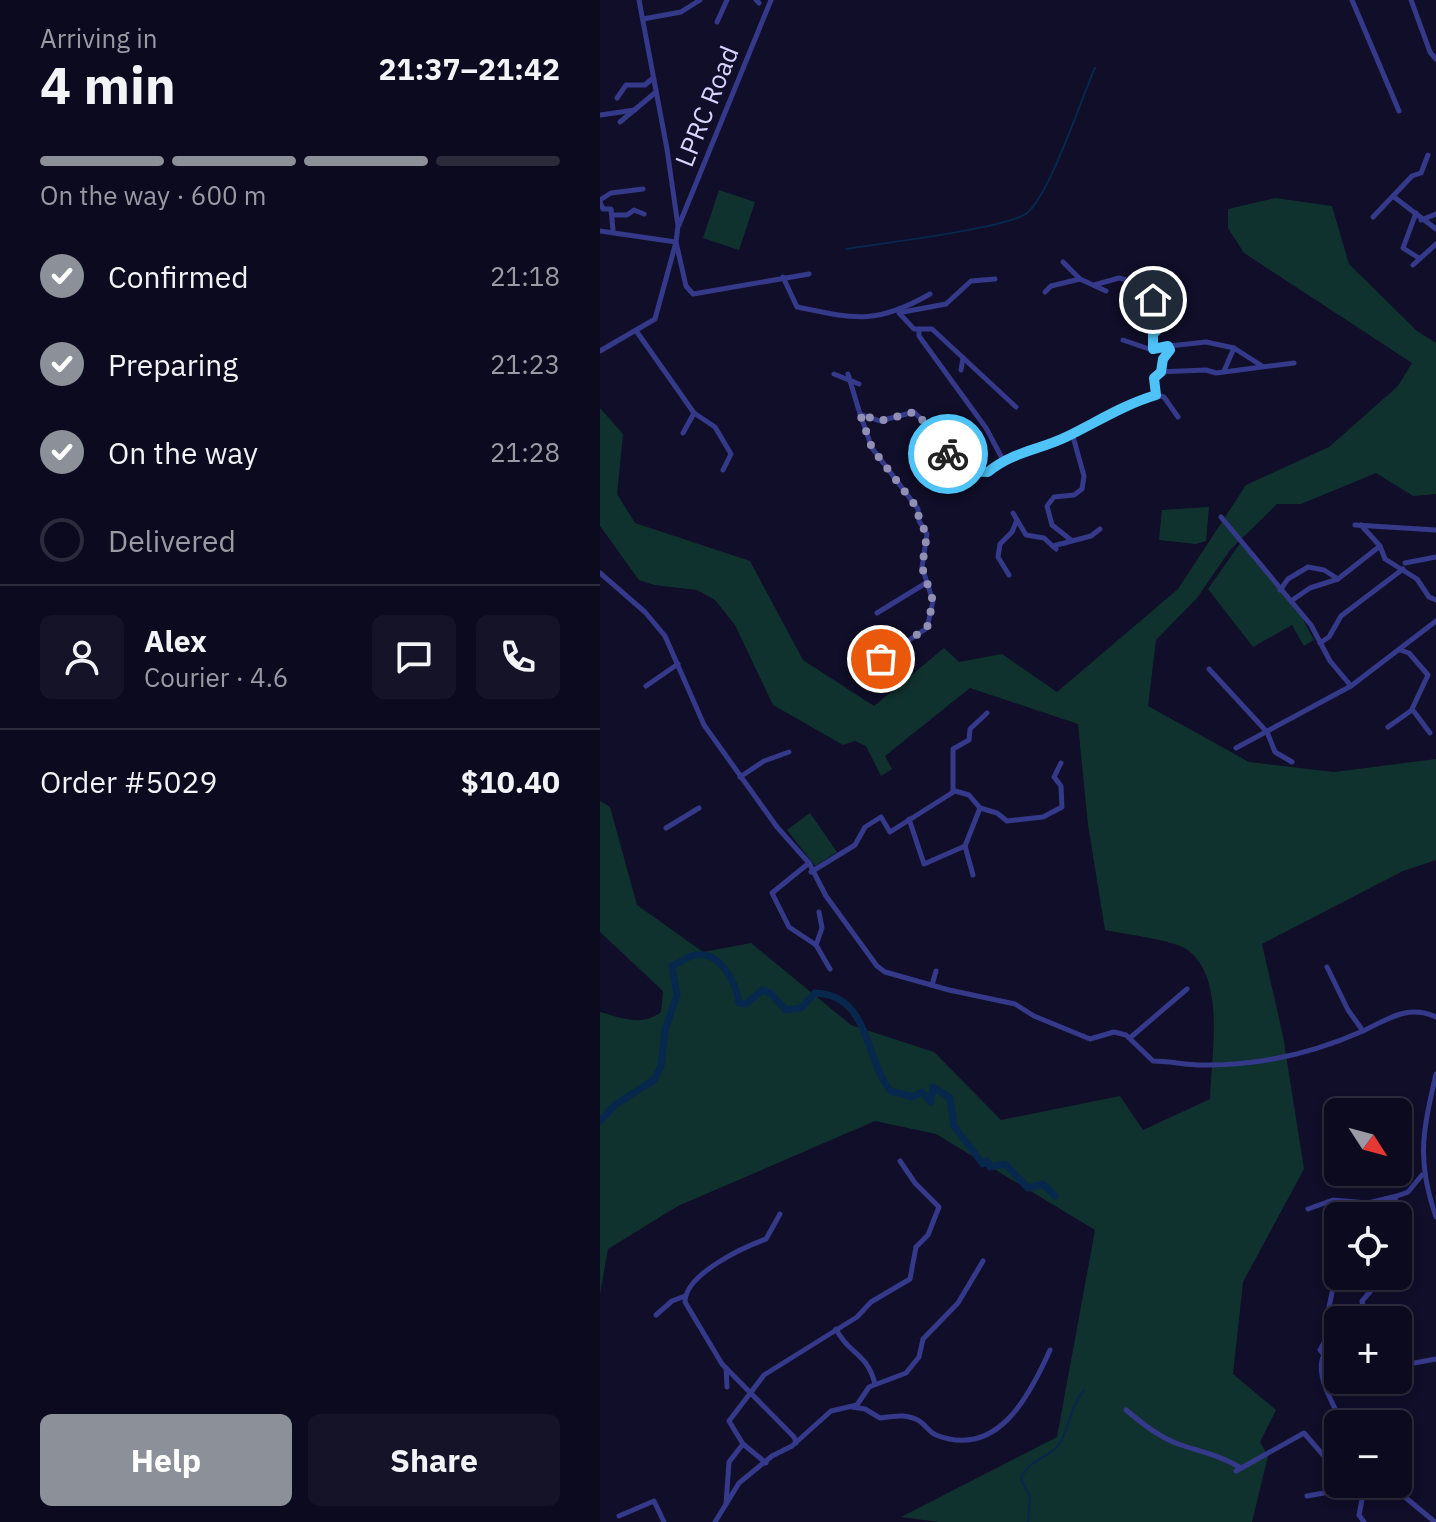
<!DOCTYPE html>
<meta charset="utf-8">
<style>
:root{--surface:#0c0a1e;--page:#151327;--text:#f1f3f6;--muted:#9a9aa4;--line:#2c2b3c;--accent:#8c9099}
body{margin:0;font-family:"IBM Plex Sans",sans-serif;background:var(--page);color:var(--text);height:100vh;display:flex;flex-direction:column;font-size:30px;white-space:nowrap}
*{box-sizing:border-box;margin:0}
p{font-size:26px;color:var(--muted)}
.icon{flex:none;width:44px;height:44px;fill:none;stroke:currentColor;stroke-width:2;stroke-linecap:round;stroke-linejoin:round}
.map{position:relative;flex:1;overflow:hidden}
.side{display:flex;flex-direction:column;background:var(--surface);width:600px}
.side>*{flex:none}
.needle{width:52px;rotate:126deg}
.buttons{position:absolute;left:724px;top:1098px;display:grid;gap:16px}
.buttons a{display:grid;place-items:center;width:88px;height:88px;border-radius:12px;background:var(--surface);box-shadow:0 4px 12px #0003,0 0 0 2px var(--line);font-size:40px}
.pin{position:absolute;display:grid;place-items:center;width:68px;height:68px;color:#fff;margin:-34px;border:4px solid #fff;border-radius:50%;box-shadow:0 2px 8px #0007}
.courier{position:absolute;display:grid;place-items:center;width:80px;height:80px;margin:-40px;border:6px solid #4fc3f7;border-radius:50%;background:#fff;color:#222;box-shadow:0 2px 10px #0007}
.head em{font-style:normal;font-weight:700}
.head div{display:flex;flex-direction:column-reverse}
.head{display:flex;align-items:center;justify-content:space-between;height:136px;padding:0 40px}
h1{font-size:52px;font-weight:700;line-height:60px}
.bar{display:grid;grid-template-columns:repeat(4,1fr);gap:12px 8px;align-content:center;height:96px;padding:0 40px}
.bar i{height:10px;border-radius:6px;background:var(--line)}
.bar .selected{background:var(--accent)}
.bar p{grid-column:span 4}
.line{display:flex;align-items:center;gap:20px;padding:0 40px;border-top:2px solid var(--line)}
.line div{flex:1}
.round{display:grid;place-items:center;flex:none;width:84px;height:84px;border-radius:12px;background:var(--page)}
ol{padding:0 40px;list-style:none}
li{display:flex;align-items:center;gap:24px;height:88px}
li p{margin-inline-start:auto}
li .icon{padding:8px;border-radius:50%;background:var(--accent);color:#fff;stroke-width:4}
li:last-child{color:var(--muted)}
li i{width:44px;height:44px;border:4px solid var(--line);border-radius:50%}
.cta{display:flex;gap:16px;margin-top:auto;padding:16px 40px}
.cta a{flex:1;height:92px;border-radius:12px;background:var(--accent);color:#fff;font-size:32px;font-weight:700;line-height:92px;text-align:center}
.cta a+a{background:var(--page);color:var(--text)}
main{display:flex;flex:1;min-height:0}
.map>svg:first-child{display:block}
.green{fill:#10322e}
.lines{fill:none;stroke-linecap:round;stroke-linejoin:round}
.stream{stroke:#08274c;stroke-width:2}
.river{stroke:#08274c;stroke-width:7}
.minor{stroke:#35398a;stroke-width:5}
.done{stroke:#918fb4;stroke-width:8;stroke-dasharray:0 14.4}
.route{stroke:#4fc3f7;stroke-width:10}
.labels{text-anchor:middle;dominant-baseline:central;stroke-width:6;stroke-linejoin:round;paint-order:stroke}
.street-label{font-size:26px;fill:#d6d4ff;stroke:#100e28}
</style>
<main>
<section class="side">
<div class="head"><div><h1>4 min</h1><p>Arriving in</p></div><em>21:37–21:42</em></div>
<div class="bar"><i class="selected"></i><i class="selected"></i><i class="selected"></i><i></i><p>On the way · 600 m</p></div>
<ol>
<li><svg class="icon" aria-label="check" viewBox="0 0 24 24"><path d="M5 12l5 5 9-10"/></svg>Confirmed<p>21:18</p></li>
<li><svg class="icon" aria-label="check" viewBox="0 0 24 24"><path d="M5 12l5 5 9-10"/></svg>Preparing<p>21:23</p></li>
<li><svg class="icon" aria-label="check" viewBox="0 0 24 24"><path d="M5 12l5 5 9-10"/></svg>On the way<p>21:28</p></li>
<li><i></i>Delivered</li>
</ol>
<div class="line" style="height:144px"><a class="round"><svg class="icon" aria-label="person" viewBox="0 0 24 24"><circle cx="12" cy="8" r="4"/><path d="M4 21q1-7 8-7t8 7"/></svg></a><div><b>Alex</b><p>Courier · 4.6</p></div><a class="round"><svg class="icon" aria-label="chat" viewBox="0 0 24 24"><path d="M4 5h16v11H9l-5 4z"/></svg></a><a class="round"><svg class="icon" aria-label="phone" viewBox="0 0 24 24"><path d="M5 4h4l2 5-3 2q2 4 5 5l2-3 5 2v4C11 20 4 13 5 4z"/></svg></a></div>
<div class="line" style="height:104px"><div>Order #5029</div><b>$10.40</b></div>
<div class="cta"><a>Help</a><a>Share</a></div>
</section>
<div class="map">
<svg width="836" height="1522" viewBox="0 0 836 1522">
<rect width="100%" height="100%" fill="#100e28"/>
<!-- green -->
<g class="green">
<polygon points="119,190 155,202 139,250 103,238"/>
<path d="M675,198L732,206L749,264L817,331L836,343V494L813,496L776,473L701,504H677L630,550L597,598L556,640L548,706L649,762L734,772L836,759V860L803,871L662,944L683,1036L704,1169L643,1282L633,1374L676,1410L660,1442L668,1456L652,1522H339L301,1517L457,1437L495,1230L336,1134L275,1121L78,1206L8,1249L0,1294V1012C22,1018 41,1027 61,1012L63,991L0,932V801L10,807L37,905L103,952L151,943L251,1025L334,1052L401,1120L520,1096L543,1130L610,1099C611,1056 626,981 589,951C577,940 523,934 505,930L488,825L478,724L370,688L285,756L292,769L281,776L266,746L255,741L243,745L173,705L135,625L115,600L97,590L54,585L39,580L0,526V408L23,434L17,494L35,523L150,561L203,660L274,706L344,648L359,662L402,654L457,692L578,589L646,485L729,447L798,386L812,363L644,253L628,228V209Z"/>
<polygon points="609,507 606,541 596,544 559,540 562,510"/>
<polygon points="641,542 701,616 714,640 704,646 692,625 653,647 608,589"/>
<polygon points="210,813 237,852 215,866 187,830"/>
</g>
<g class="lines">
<!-- stream -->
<g class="stream">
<path d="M246,249C277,244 409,228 427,213C450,194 481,99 495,68"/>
<path d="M428,1522L430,1497L421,1479C428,1459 449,1459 459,1444C470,1427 470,1407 484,1390"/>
</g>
<!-- river -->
<path class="river" d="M0,1121L15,1105L54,1080L61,1066L65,1030L77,995L72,966C79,963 88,956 95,955C121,951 136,983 139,1003L146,1004L162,990L171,994L186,1010L201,1008L215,993C271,995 264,1060 291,1091L313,1097L322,1092L331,1102L333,1087L350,1098L354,1126L383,1164L387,1161L390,1167L405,1164L428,1188L443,1184L455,1196"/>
<!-- minor -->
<g class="minor">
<polyline points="39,0 67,149 78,226 76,242 86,286 93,294 209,274"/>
<polyline points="156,0 159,3"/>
<polyline points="752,0 799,111"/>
<polyline points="811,0 830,52 836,59"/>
<polyline points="43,19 81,12 100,0"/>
<polyline points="117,22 127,0"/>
<polyline points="17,98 26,85 45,85 53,78"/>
<polyline points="0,115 35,110"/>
<polyline points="20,122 56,92"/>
<polyline points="794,197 836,229"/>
<polyline points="0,200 11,193 43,189"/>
<polyline points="0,202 3,209 11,209 13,230"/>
<polyline points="816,213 803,248 819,258"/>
<polyline points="12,215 27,215 34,210 44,214"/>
<polyline points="773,217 812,176 821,173 828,155"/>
<polyline points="821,220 836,214"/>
<polyline points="79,225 171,0"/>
<polyline points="0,231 76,242 55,319 0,351"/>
<polyline points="463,262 480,279 506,291"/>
<polyline points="813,265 836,244"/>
<path d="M183,277L197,307C255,319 276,325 330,294"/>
<polyline points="494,285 519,278 535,282 525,297 532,307 553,308"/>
<polyline points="445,292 451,286 480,279"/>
<polyline points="303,312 346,304 371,281 395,279"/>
<polyline points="299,313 314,329 332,329 416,407"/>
<polyline points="319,329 319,336 386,428 403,460 465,437 530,402 556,395 564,397 578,417"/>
<polyline points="37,332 94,413 115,427 131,454 123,470"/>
<polyline points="523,340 549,349 568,346 561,372"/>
<polyline points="569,346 606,342 634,348"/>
<polyline points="553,349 553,334 558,329 552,302 560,297"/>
<polyline points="361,370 363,358"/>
<polyline points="624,371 634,348 662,366"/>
<polyline points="234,374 259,384"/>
<path d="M248,374L260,414L280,421L314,412C323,421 334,429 342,439C357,459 352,476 388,472L403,460"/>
<polyline points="556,395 554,378 557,372 606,370 616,373 694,363"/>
<polyline points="260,414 272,448 318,509 319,521 327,534 322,567 333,601 327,628 281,659"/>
<polyline points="83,433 94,413"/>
<polyline points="413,513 426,535 444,538 456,549"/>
<polyline points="621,517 711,625 730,661 751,686"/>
<polyline points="755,525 836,530"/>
<polyline points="761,525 780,546 785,559 817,579 829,597 836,600"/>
<polyline points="471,540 452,525 447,506 454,497 474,495 482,489 484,476 472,433"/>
<polyline points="453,546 491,536 500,529"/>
<polyline points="805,563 836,557"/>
<path d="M0,573L45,612L65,636L104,725L177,827L209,863L226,896L277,966L285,972L349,990L415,1004L434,1016L490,1039L514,1032L526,1035L553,1061C569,1061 585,1065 602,1065C659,1066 711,1054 763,1031"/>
<polyline points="409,575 398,557 400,544 412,532 417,520"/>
<polyline points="680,590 688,579 708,567 724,570 738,579"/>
<polyline points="691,601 710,588 738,579 780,546"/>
<polyline points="277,613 326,583"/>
<polyline points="720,643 729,637 741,616 803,569"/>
<polyline points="800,650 809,653 828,675 812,709 830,733"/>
<polyline points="609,669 667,732 675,752 692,762"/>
<polyline points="46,686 78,664"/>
<polyline points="788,727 812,710"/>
<polyline points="636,748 751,686 836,621"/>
<polyline points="140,777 164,761 189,752"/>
<polyline points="353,792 353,749 369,740 370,729 387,713"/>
<polyline points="380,808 397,813 407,821 443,817 462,807 461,786 454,777 461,763"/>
<polyline points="309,819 324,864 365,846"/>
<polyline points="66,828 99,808"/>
<polyline points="209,863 172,893 189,927 216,945"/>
<polyline points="211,872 255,845 265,827 281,817 290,832 355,791 369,795 380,808 365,846 373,875"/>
<polyline points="219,912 222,928 216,945 230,969"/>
<path d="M727,967L748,1010L763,1031C788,1019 809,1004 836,1017"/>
<polyline points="332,985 336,971"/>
<polyline points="531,1037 587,989"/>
<path d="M836,1074C823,1131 816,1160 836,1217"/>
<polyline points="708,1209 733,1200 768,1203 797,1196 808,1192 822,1175"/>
<path d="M180,1214L166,1239C144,1247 85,1274 85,1302L122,1364L194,1437L196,1443"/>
<polyline points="765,1216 768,1203"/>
<polyline points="789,1216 796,1197"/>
<path d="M738,1264L729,1307L730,1332L720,1350L724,1355C714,1374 734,1406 743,1424"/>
<polyline points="56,1315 72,1301 85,1296"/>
<polyline points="743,1320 764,1314 762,1301 775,1286 777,1276"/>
<path d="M236,1329C249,1355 267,1352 275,1384"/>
<polyline points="798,1366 836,1359"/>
<polyline points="126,1368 127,1387"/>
<polyline points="724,1383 738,1378"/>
<path d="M252,1407L265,1409L280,1418C294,1416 310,1413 322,1423C327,1427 329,1432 336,1435C397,1459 429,1397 450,1350"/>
<path d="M526,1410C543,1424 560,1438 581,1445C603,1452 621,1456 641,1468"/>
<polyline points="166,1463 143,1444 129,1421 164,1375 257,1317 271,1302 310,1279 316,1247 328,1235 339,1207 315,1183 300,1161"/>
<polyline points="636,1471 704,1433 738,1472"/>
<polyline points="751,1484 760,1496"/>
<polyline points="789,1484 835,1522"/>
<polyline points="707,1496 724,1493 738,1481"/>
<polyline points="126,1504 129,1462 143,1444"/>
<polyline points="19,1516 54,1501 64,1522"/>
<polyline points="115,1522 139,1483 172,1456 192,1446 231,1411 257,1405 269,1387 306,1373 319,1357 323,1339 358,1303 383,1261"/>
<polyline points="764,1522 759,1515 765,1484"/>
</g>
</g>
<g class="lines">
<!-- done -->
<polyline class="done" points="281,659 327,628 333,601 322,567 327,534 319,521 318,509 272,448 260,414 280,421 314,412 343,440 348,454"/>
<!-- route -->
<path class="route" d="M348,454L366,471L388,472C412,452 439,450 466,437C497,422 523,405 556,395L554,378L561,372L563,359L570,350L568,346L553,349V334L558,329L553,300"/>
</g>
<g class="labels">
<!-- street labels -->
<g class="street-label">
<text transform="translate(106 106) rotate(-68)">LPRC Road</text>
</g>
</g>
</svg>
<div class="buttons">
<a><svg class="needle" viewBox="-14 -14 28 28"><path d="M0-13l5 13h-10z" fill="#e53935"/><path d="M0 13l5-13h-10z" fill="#9a9aa4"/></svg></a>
<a><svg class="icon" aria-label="locate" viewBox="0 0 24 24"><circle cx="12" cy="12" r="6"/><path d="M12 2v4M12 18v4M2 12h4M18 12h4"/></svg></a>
<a>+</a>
<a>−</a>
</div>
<div class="pin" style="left:281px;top:659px;background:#ea580c"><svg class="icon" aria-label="bag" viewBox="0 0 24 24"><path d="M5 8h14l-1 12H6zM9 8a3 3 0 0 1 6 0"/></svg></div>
<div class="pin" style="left:553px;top:300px;background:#1f2937"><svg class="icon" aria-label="home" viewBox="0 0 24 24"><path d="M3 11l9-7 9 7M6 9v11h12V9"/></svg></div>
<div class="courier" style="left:348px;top:454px"><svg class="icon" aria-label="bike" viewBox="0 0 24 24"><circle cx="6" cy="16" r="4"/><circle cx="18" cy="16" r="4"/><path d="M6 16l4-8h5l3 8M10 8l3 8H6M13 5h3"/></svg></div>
</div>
</main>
